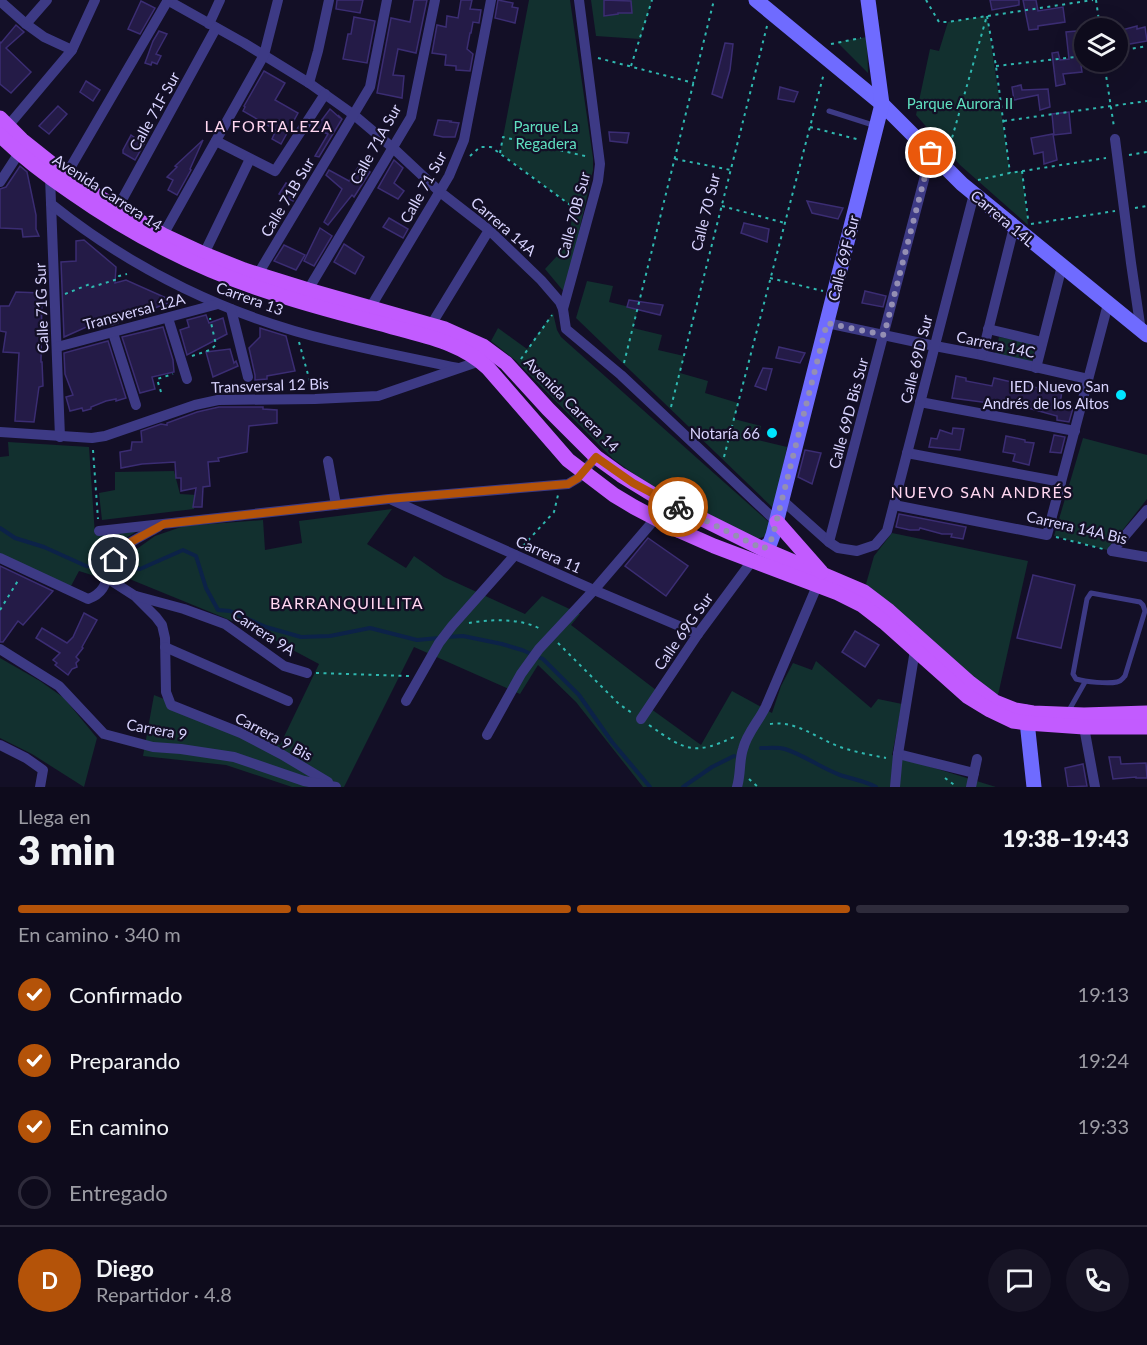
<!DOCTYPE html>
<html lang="es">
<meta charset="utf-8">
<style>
:root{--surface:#0e0b1c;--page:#171425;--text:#f1f3f6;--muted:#9b9ba3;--line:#2e2b3b;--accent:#b45309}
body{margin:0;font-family:Lato,sans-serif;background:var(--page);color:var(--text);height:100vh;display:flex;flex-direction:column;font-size:22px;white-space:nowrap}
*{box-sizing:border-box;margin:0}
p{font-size:20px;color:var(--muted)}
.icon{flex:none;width:33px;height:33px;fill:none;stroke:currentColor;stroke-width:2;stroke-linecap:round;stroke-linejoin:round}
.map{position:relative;height:787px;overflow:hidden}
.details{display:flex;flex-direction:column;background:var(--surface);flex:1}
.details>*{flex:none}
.tools{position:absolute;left:1074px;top:18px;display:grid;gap:12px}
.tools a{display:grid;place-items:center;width:54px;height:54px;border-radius:50%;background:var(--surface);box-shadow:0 6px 24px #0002,0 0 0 2px var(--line);font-size:30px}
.pin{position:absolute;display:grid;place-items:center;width:51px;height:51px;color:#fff;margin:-26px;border:3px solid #fff;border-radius:50%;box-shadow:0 2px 6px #0007}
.courier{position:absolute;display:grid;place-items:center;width:60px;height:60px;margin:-30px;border:4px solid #b45309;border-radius:50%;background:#fff;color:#222;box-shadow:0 2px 8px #0007}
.overview em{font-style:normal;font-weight:800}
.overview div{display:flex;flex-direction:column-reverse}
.overview{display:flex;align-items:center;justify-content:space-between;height:102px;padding:0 18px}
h1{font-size:39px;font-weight:800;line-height:45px}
.bar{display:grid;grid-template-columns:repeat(4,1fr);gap:9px 6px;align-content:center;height:72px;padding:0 18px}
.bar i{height:8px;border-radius:4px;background:var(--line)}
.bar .current{background:var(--accent)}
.bar p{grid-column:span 4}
.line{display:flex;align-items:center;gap:15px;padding:0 18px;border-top:2px solid var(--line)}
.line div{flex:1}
.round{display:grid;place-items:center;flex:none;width:63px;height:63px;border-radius:32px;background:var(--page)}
ol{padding:0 18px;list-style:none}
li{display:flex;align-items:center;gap:18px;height:66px}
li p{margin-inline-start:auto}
li .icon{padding:6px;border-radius:50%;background:var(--accent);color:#fff;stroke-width:4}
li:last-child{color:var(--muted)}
li i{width:33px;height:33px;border:3px solid var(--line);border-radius:50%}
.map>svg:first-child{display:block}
.green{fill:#12302f}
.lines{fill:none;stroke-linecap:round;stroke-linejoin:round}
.stream{stroke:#0c2248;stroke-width:4}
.building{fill:#241b47;stroke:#3b2d73;stroke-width:1.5}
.path{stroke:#2fb8b0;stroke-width:2;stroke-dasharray:3 4.5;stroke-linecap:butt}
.lane{stroke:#3d3a85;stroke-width:5}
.street{stroke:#3d3a85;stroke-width:10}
.secondary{stroke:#6f6bff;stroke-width:15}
.primary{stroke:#c25bff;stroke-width:15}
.done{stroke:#948fb3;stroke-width:6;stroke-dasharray:0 10.8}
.route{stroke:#b45309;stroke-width:8}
.poi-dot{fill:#00e5ff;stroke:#130f26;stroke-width:2}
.labels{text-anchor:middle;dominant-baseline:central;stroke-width:4.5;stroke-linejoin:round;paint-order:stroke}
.park-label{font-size:15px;fill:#5fe0c0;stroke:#130f26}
.street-label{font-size:15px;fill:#d9d4ff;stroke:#130f26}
.poi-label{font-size:15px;fill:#d9d4ff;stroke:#130f26;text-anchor:end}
.neighbourhood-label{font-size:16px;letter-spacing:1.5px;fill:#ffd6f0;stroke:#130f26}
</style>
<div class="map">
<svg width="1147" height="787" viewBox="0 0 1147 787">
<rect width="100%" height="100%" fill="#130f26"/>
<!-- green -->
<g class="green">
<polygon points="529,0 570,0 593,158 593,170 565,293 545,269 569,243 573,207 500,153"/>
<polygon points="591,0 652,0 640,39 596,36"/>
<polygon points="987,16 1010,172 1022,171 1028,225 960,165 916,115 930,49 939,51 948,22"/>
<polygon points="867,37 868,73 837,42"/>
<polygon points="587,281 613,286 609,302 638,309 633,328 662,335 658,350 684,356 680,373 708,381 705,393 738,403 734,419 761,426 758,440 787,447 774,509 576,318"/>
<polygon points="553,313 557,330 561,337 771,524 768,533 763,537 757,539 648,484 613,459 515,360 491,341 498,328 527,349"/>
<polygon points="999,337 1036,344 1032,362 995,354"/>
<polygon points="1083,438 1147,455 1147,499 1107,550 1054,536"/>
<path d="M8,442L89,447L95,535L139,530C126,537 109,550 104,564C102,568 102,574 101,578L79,571L71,586L0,556V457L9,456Z"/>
<polygon points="174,471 180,494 197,495 194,509 102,520 99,493 115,490 115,472"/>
<polygon points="392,509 367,544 406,568 414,556 444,577 525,614 542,596 580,614 571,625 656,690 647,706 701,745 732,691 772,713 781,686 793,663 812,670 816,661 871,708 878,699 902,704 892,755 996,787 643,787 576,702 538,665 520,694 414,647 344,787 292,787 226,765 143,756 154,695 280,745 319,664 259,632 127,578 119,572 120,563 124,558 155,536 184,526 263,520 265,550 302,543 299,521"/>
<polygon points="892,533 1028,561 998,695 988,691 866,584 874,556"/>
<polygon points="0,658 40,681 64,698 97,738 84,787 32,754 0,738"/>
</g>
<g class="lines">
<!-- stream -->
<g class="stream">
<polyline points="0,528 15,538 44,547 86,566 140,569 183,550 196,556 206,588 218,610 230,611 266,627 301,637 330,636 370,628 417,640 439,638"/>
<polyline points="446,637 463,636 502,644 522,650 543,659 579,695 612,742 650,787"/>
<path d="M761,748C769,748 778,747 785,749C804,755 821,768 840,775C852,779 865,781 876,787"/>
<polyline points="683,787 712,767 734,756"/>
</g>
</g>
<!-- building -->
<g class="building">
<polygon points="337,0 363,0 360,13 336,9"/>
<polygon points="414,0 427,0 416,53 398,49 393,75 404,76 402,98 377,93 391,18 410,22"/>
<polygon points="461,0 472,0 470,9 481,10 479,23 473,22 471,33 470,33 467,49 473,54 470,71 456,70 456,66 445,65 446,55 432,53 437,25 446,27 447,16 458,18"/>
<polygon points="498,0 513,3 512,7 518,8 515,23 495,18"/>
<polygon points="604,0 631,1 632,13 618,13 618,14 604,16"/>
<polygon points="990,0 1019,0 1019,5 992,10"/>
<polygon points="1023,0 1036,0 1038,11 1063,7 1065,22 1038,26 1038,29 1029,30"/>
<polygon points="141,1 155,8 140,34 128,29"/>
<polygon points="354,17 375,21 367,63 343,59 348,34 351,34"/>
<polygon points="16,25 24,32 6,48 31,72 11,93 0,84 0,42 1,43"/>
<polygon points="1137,26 1137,29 1145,27 1147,41 1118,46 1118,31"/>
<polygon points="159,31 167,34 156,54 161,56 157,64 152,62 151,65 145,63 153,41"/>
<polygon points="1076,31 1082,72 1063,74 1065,84 1056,86 1052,53 1058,52 1060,60 1069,59 1066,32"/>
<polygon points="725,43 733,44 730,70 722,98 712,94"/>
<polygon points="264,71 285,83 275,100 298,113 281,144 272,139 276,130 243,111 245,107 244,106"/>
<polygon points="86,81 100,90 93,101 80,92"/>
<polygon points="1021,85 1022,90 1048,89 1050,107 1040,110 1038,95 1014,100 1012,87"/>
<polygon points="780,87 798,92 794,102 778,99"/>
<polygon points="58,106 67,114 49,134 39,126"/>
<polygon points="330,109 339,117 339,116 342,119 319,157 315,156 328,134 315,129"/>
<polygon points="1069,112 1071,133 1054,135 1052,114"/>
<polygon points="438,120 451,121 450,122 459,123 455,137 443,137 434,135"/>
<polygon points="609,132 629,133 627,143 610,141"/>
<polygon points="1053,134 1057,160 1044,164 1043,152 1034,154 1031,138"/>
<polygon points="131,135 144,144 135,160 123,153 123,150"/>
<polygon points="203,140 190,169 191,170 177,195 168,190 173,180 167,177 177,167 175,166"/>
<polygon points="394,160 403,168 394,183 404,191 398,199 378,188"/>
<polygon points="20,166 27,172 36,215 36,229 39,236 23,237 22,229 0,228 0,189 6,187"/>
<polygon points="359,166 370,172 354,197 352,195 328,225 324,222 342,189 326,175 329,170 349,181"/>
<polygon points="286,183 299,190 293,201 279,194"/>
<polygon points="807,201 843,208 838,219 812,213"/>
<polygon points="389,218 408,229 403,238 383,227"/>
<polygon points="744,223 769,229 767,242 741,233"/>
<polygon points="320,228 332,236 314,266 304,261"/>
<polygon points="84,240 116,267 115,283 126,280 173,301 155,308 119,315 118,323 112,325 111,316 64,337 61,262 76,261 76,241"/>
<polygon points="344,244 364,257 355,274 334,262"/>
<polygon points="284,245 305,255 296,270 274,261"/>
<polygon points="865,291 886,296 883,307 862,303"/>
<polygon points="16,292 42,293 41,362 42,362 43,386 39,387 34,422 15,421 19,353 3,352 6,332 0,331 0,306 9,306"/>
<polygon points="629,300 663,305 660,315 627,307"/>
<polygon points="206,315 209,323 223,318 227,334 187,355 180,330 189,327 187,320"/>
<polygon points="163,327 173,360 174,372 152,377 155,389 140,393 122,337"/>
<polygon points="260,328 286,336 295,371 267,376 267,379 255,380 255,375 249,348 260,337"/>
<polygon points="108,341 126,398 116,401 116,399 106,401 91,407 91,409 83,411 82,408 70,411 66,397 73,395 65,374 64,353"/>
<polygon points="779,347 805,353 800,363 776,358"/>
<polygon points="230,349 234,363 236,361 238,366 213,377 206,352"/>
<polygon points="763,368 772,369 766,390 755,386"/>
<polygon points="956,376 966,378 966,381 992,386 994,378 1047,390 1048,388 1062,391 1060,404 1073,408 1069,422 1057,420 1057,416 1028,408 1007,407 982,402 952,398"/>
<polygon points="219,407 263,407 263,409 277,410 277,423 249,426 247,452 218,458 219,461 208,462 210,486 203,487 202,507 193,507 196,488 181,491 181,478 176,478 175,462 142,464 121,468 120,452 131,450 132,442 142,442 141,431 161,424 167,425 167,423 197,412"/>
<polygon points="953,428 964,429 960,450 929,447 931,438 937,439 940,430 952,434"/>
<polygon points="1054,435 1065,437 1061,453 1050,452"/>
<polygon points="1006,436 1025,440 1025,442 1034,443 1029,465 1013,461 1015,454 1003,452"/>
<polygon points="805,450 821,453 812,484 798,477"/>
<polygon points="899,514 966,527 963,539 951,537 952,534 942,534 920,528 919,530 910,530 896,527"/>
<polygon points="648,538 688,566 666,596 625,566"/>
<polygon points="0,566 53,591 23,625 18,621 3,642 0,642"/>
<polygon points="1033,575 1075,585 1061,648 1017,638"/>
<polygon points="84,613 97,620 82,647 83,648 76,657 79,660 76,663 77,667 72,669 68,675 55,665 57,663 53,660 60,653 36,638 42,628 67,643 73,637"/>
<polygon points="855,631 879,645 865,667 842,652"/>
<polygon points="1109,757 1120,757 1121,764 1146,763 1147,778 1136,778 1136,777 1113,779"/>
<polygon points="1083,764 1087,786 1068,787 1065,768"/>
</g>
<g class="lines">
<!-- path -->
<g class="path">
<polyline points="926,0 939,22 948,22 1093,0"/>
<polyline points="1096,0 1100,28"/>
<polyline points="987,16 996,66 1010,173"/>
<polyline points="831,44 861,38"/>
<polyline points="1118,51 1147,46"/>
<polyline points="598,58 694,83"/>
<polyline points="1104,62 1114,127"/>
<polyline points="631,66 652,0"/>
<polyline points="996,66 1084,56"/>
<polyline points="1004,121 1147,101"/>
<polyline points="810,127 860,140"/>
<polyline points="948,152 986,19"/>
<polyline points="500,153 503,137 589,157"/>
<polyline points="1129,155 1147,152"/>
<polyline points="470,156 480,147 491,147 573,207"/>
<polyline points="675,159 731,170"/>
<polyline points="1022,171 1028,219"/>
<polyline points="978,180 1010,173 1106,158"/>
<polyline points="722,206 785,223"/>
<polyline points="1135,208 1147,206"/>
<polyline points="1031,224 1115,211"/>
<polyline points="770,278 823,291"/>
<polyline points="65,294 90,284 92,287 118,279 119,276 127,274"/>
<polyline points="299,342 312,389"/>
<polyline points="192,356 210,350 216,345 210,318"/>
<polyline points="521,359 552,315"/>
<polyline points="624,363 714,0"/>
<polyline points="161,392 157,379 173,374"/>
<polyline points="671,407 767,26"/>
<polyline points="93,450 98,519"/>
<polyline points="724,457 824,73"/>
<polyline points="1056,537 1103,549"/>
<polyline points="523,546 554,512 558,495"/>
<polyline points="0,610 19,579"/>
<path d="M469,623C490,619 523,618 542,630"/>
<polyline points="558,643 619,704 632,713"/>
<polyline points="316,673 409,676"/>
<path d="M770,724C796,720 816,738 840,747C855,752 871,755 886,758"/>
<path d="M649,725C686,751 694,756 736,736"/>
<polyline points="945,778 957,787"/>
<polyline points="749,779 758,787"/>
</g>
<!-- lane -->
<g class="lane">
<polyline points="829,111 876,126"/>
<path d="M1091,593L1140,602L1143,605L1145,611L1125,676C1122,679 1122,681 1117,682C1108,684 1086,682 1076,679L1073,674L1087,599Z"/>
<polyline points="1068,712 1085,682"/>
</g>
<!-- street -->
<g class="street">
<polyline points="167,0 244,43 309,83 354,115 393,148 440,192 489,230 541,280 560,302 563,309 566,329 621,375 777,522"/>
<polyline points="0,1 26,24 44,37 72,50"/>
<polyline points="26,24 47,0"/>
<polyline points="209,24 220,0"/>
<polyline points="309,83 318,51 329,0"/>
<polyline points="8,126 72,50 95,0"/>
<polyline points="1115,139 1131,263 1141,331"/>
<polyline points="216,141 275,171 325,94"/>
<polyline points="66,175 168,0"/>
<polyline points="50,177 60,437"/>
<polyline points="0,182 19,153"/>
<path d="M51,204C133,270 230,317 333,341C374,351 416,359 458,368"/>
<polyline points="117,209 216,28"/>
<polyline points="163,235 264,55 278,0"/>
<polyline points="204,254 250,159"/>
<polyline points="258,274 370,87 387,0"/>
<polyline points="308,290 411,117 435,0"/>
<polyline points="370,308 449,176 464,140 491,0"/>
<polyline points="231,309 248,377"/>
<polyline points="563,309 598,181 600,164 579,0"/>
<polyline points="168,318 187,379"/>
<polyline points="827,323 935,346 982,355 1088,379"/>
<polyline points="431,325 489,230"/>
<polyline points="988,329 1042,342"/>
<polyline points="113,333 136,405"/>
<polyline points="57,347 218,304"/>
<polyline points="982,355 1014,227"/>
<polyline points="1036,368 1062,266"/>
<polyline points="920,402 1075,431"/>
<polyline points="0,432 92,438 105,436 195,405 218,400 315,399 378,396 480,361"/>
<polyline points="907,453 1061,482"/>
<polyline points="328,461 336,505"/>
<polyline points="392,500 594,590 698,634"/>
<polyline points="782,500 829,542 838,548 857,551 875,545 887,531 974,194"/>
<polyline points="894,505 1047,535 1108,304"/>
<polyline points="99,531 389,499 568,484 578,478 596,457"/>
<polyline points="829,542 931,153"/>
<polyline points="1112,551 1147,510"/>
<polyline points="1112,551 1147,557"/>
<path d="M0,558L88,599C112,591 104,570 118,553C128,541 145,535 158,527"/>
<polyline points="107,578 135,596 156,617 162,625 165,638 166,692 171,705 241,733 281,754 328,782"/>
<polyline points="136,596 184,609 225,624 284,666 307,673"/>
<polyline points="165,647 288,701"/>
<polyline points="0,649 59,686 104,734 153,747 181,749 234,757 304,781 336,787"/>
<polyline points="406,701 439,643 452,626 515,555"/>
<polyline points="641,719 698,634 752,561"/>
<polyline points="1084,727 1095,787"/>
<polyline points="487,735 521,674 539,649 594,590 655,519"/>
<polyline points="0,745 26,758 43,770 40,787"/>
<polyline points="898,754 974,773"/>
<path d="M737,787C741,774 739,761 743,749C747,733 759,721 766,706L817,586"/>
<polyline points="895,787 898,754 915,650"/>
<polyline points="971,787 977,759"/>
</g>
<!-- secondary -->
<g class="secondary">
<polyline points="756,0 882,104 962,184 1147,335"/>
<polyline points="763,549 770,543 773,535 882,104 868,0"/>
<polyline points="1026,712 1034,787"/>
</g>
<!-- primary -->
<g class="primary">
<polyline points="0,118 22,140 66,175 102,199 163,235 204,254 244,270 308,290 445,329 483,346 506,363 548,409 596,457 621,475 652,494 763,549 864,592 889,611 970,683 995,702 1015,710 1033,713 1084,715 1147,713"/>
<path d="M0,135C22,157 46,175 71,192C135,237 204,272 279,295C315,307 352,316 389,326C424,336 461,342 488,368L568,460L614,495L634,507L680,531L714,546L838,593L862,605L884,622L967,696L990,710L1013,721L1027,723L1084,727H1147"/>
<polyline points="777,522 821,572"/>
</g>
</g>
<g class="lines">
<!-- done -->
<polyline class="done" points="678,507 763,549 770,543 773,535 827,323 884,335 931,153"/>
<!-- route -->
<polyline class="route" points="114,560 123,548 129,543 164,524 388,499 568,484 578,478 596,457 633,483 678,507"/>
</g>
<!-- markers -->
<g class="poi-dot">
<circle cx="1121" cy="395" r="6"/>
<circle cx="772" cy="433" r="6"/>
</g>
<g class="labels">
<!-- park labels -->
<g class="park-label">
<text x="960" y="103">Parque Aurora II</text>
<text x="546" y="126">Parque La<tspan x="546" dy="17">Regadera</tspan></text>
</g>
<!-- street labels -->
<g class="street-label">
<text transform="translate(154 111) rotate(-61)">Calle 71F Sur</text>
<text transform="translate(375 144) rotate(-61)">Calle 71A Sur</text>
<text transform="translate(423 187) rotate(-61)">Calle 71 Sur</text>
<text transform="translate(108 192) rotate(33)">Avenida Carrera 14</text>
<text transform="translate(287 197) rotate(-59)">Calle 71B Sur</text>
<text transform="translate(705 212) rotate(-76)">Calle 70 Sur</text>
<text transform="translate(573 215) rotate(-75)">Calle 70B Sur</text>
<text transform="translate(1003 218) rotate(40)">Carrera 14L</text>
<text transform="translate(504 226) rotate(41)">Carrera 14A</text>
<text transform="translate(843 258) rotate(-76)">Calle 69F Sur</text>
<text transform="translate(250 298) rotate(20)">Carrera 13</text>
<text transform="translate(41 308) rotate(-92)">Calle 71G Sur</text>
<text transform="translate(134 311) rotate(-15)">Transversal 12A</text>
<text transform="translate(996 344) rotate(12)">Carrera 14C</text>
<text transform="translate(916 359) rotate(-76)">Calle 69D Sur</text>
<text transform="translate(270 385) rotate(-2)">Transversal 12 Bis</text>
<text transform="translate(572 404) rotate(45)">Avenida Carrera 14</text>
<text transform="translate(848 413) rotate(-75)">Calle 69D Bis Sur</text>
<text transform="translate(1077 527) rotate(13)">Carrera 14A Bis</text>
<text transform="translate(549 554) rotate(24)">Carrera 11</text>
<text transform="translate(683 631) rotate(-55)">Calle 69G Sur</text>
<text transform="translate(264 632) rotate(33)">Carrera 9A</text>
<text transform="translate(157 729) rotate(10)">Carrera 9</text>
<text transform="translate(274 736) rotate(28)">Carrera 9 Bis</text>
</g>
<!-- poi labels -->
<g class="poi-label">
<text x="1109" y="386">IED Nuevo San<tspan x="1109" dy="17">Andrés de los Altos</tspan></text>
<text x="760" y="433">Notaría 66</text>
</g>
<!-- neighbourhood labels -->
<g class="neighbourhood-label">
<text x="269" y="125">LA FORTALEZA</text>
<text x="982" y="491">NUEVO SAN ANDRÉS</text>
<text x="347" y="602">BARRANQUILLITA</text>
</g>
</g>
</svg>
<div class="tools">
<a><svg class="icon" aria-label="layers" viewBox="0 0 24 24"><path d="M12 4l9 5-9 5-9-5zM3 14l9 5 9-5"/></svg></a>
</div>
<div class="pin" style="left:931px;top:153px;background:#ea580c"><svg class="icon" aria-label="bag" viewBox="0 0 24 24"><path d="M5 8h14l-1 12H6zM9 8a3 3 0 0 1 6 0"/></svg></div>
<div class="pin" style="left:114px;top:560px;background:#1f2937"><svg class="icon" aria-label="home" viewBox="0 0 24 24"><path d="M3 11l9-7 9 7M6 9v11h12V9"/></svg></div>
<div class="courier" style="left:678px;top:507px"><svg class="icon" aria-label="bike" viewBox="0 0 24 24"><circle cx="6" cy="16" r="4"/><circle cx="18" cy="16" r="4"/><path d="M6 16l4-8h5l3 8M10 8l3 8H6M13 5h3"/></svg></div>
</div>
<section class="details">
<div class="overview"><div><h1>3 min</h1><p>Llega en</p></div><em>19:38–19:43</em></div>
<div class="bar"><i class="current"></i><i class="current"></i><i class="current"></i><i></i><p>En camino · 340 m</p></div>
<ol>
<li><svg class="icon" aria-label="check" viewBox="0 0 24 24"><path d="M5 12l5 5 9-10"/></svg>Confirmado<p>19:13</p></li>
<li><svg class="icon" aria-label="check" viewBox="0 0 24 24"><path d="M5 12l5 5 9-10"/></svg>Preparando<p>19:24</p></li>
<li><svg class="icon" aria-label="check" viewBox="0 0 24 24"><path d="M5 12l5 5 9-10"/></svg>En camino<p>19:33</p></li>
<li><i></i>Entregado</li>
</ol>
<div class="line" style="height:108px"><b class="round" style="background:var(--accent);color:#fff">D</b><div><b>Diego</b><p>Repartidor · 4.8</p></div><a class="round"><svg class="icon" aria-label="chat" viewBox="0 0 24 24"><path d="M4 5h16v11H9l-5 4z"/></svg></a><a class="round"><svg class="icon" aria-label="phone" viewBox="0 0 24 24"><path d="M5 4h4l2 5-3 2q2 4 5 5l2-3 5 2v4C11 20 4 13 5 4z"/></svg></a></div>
</section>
